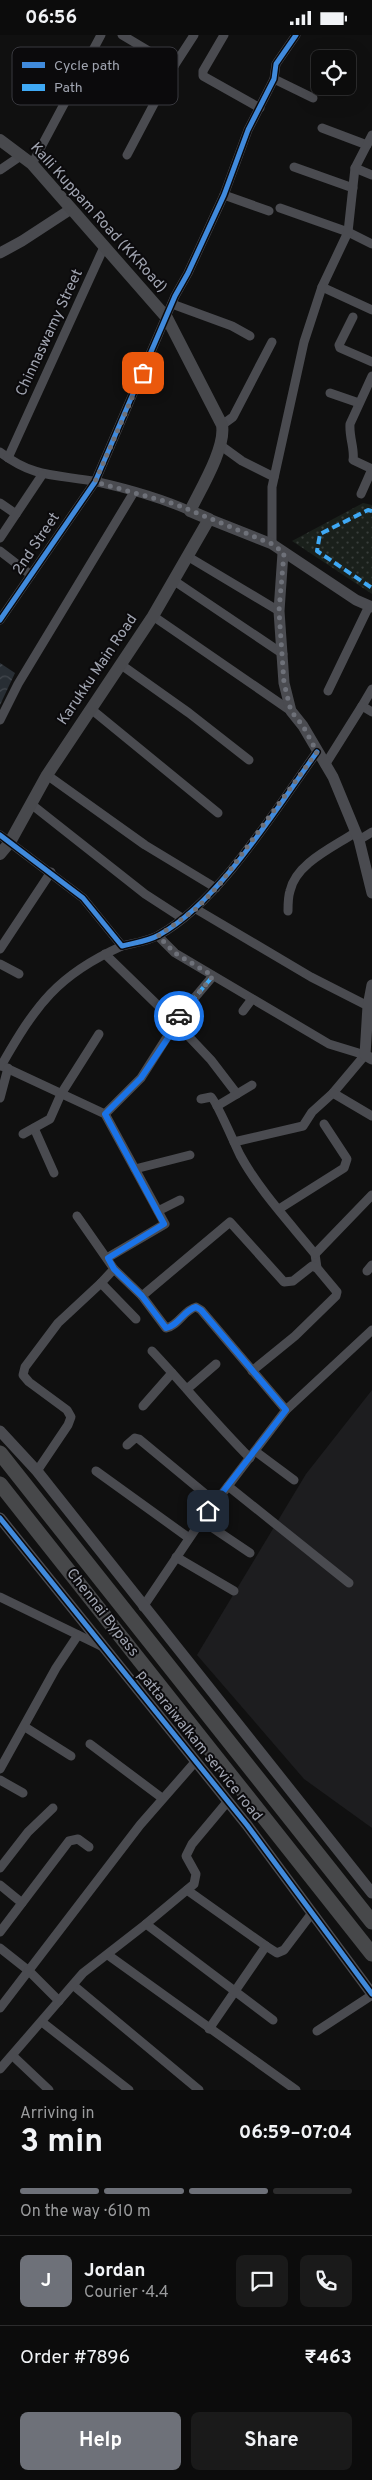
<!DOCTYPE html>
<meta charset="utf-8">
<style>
:root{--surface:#0c0c0c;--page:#1a1a1a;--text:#f1f3f6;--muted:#9a9b9d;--line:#2c2c2d;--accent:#6e7179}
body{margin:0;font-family:Overpass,sans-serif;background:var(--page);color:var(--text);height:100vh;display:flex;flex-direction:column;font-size:19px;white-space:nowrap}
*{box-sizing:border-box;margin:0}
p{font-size:16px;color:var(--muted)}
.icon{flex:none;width:28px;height:28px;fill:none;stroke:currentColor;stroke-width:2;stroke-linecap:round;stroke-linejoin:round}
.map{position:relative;height:2055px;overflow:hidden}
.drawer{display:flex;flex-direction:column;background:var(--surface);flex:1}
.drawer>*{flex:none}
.fabs{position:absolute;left:311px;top:15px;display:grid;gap:10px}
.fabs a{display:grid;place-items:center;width:45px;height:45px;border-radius:8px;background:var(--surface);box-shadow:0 5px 20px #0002,0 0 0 1px var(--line);font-size:25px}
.pin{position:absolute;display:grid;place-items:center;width:42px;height:42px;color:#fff;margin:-21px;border-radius:10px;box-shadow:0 2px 8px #0006}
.courier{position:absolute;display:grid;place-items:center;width:50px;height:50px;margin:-25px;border:4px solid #1a73e8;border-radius:50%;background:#fff;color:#222;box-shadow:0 1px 6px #0007}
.headline em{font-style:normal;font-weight:700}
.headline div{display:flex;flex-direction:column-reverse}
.headline{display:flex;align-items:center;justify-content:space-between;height:85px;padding:0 20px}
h1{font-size:32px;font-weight:700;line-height:38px}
.bar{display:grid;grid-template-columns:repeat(4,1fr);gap:8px 5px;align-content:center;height:60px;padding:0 20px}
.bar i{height:6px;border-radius:4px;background:var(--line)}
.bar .selected{background:var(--accent)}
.bar p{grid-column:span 4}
.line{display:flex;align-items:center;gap:12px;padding:0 20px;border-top:1px solid var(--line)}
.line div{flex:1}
.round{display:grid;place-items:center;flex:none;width:52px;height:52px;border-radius:8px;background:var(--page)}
.primary-button{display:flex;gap:10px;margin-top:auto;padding:10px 20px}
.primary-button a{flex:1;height:58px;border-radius:8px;background:var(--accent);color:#fff;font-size:20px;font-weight:700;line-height:58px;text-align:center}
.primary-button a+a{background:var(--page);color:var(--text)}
.status{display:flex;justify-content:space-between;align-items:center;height:35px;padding:0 25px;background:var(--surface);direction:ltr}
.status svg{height:14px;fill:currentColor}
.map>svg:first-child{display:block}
.built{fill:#1d1d1f}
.park{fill:url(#park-dots)}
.water{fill:url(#water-waves)}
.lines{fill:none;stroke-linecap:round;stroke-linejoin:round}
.minor{stroke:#4a4b50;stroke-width:9}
.tertiary{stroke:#4a4b50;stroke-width:11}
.secondary{stroke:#48494d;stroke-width:12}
.trunk{stroke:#47484a;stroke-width:15}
.quiet{stroke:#3fa9f5;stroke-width:4;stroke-dasharray:8 4;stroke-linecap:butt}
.cycleway-casing{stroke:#0b0a0c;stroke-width:8}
.cycleway{stroke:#408adc;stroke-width:5}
.done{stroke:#6e7179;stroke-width:5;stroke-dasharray:0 9}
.route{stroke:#1a73e8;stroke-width:6}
.labels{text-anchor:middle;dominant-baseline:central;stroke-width:4;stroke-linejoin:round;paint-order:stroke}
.street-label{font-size:15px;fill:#a1a5b1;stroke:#0b0a0c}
.key{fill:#0b0a0c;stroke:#38383e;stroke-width:1}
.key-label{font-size:14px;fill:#a1a5b1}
</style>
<div class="status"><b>06:56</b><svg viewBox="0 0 49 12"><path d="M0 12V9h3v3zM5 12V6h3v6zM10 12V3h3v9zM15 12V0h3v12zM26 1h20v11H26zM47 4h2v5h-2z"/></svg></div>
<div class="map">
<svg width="372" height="2055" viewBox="0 0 372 2055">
<defs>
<pattern id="park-dots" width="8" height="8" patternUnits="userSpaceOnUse" patternTransform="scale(1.25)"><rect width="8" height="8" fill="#1a201b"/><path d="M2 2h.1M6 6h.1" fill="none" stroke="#383d3a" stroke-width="1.8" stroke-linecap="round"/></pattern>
<pattern id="water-waves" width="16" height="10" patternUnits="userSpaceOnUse" patternTransform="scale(1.25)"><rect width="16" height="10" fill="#282e34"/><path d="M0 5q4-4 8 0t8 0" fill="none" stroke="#44494f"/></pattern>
</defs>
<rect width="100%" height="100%" fill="#101010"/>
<!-- built -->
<polygon class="built" points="372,1355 372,1793 304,1744 197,1620 306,1439"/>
<!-- park -->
<polygon class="park" points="363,468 372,470 372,559 292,506"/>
<!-- water -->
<polygon class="water" points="0,628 15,638 0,670"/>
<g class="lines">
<!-- minor -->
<g class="minor">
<polyline points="122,0 174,31 127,120"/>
<polyline points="224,0 203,36 203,41 260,73"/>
<polyline points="174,31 194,0"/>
<polyline points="274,44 313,63"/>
<polyline points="322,93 367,110"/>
<polyline points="32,129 101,0"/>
<polyline points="294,132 353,153"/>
<polyline points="355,133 372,140"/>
<polyline points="0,135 22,120"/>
<polyline points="224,160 269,176"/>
<polyline points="280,173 348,197 372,209"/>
<polyline points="322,252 372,275"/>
<polyline points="172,269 232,291 250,301"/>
<polyline points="353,282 339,310 340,313 372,327"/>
<path d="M372,341L350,389C349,402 355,415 353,425L372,434"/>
<polyline points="330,358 359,368"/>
<polyline points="222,390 233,382 272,307"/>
<polyline points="220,410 242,426 274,442"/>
<path d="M0,417C35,444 57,439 98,447C129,454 161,463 190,476"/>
<polyline points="8,423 104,212"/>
<polyline points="361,459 372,434"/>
<polyline points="0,468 16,479"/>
<polyline points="0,503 42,440"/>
<polyline points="272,509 272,452 304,307 322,252 348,197 355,133 372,100"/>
<polyline points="0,516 31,540"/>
<polyline points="187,521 279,576"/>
<polyline points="173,545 283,619"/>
<polyline points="153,581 291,676"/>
<polyline points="0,585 95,447 175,261 188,238 224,160 248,95 274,44 276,29 296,0"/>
<polyline points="120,629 189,678 249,725"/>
<polyline points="372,654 362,671 372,677"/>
<polyline points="328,656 369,571"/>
<polyline points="91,674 218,778"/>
<polyline points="0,685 18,649 134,457"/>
<polyline points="325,730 362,671"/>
<polyline points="47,740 145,810 216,853"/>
<polyline points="31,769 145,859 182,883"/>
<path d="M0,800L83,863L122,911C134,908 149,906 159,900C220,866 276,774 317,717"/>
<polyline points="359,805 372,797"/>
<polyline points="196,874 311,942 368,971"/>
<path d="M288,876C288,869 288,862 290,856C296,828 334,812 356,797"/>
<polyline points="158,901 175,918 329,1009 365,1020 333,1058 312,1077 303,1091 234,1107"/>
<polyline points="0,914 51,837"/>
<polyline points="105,919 176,988 141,1043 105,1079"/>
<polyline points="0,929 19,939"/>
<polyline points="243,976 252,964"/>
<polyline points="175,986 213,941"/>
<polyline points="176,988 211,1025 237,1059"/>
<polyline points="0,1030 105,1079 165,1189 107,1223"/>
<path d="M1,1031C36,970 57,940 122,911"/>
<polyline points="333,1058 372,1081"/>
<polyline points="0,1063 8,1033"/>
<path d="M201,1064L211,1062C216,1065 235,1110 240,1120C259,1155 289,1187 315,1219L317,1233L337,1257L336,1261L295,1301L252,1336"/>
<polyline points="217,1071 252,1050"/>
<polyline points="34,1093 54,1138"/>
<polyline points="23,1099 50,1084 61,1059 99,999"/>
<polyline points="135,1134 190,1120"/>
<polyline points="279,1174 344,1133 347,1124 324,1089"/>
<polyline points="158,1176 180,1165"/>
<polyline points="77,1181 114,1234 101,1248"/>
<polyline points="315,1219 372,1160"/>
<path d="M114,1234L142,1261L166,1293C178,1291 184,1275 196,1272L201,1275L286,1375"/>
<polyline points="367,1236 372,1230"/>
<polyline points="142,1261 230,1187 284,1247 293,1246 312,1231 317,1233"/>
<path d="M152,1316C185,1351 215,1388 250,1423"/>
<polyline points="187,1354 216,1329"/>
<polyline points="143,1371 172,1338"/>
<polyline points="127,1410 135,1403 139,1404 215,1467"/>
<polyline points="255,1416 294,1445"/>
<polyline points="37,1436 68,1390 71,1382 67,1375 29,1347 23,1340 25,1332 58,1288 101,1248 136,1284"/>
<polyline points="96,1436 189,1503"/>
<polyline points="228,1451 349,1548"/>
<polyline points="201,1485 250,1518"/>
<polyline points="176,1522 234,1556"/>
<polyline points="0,1562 101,1611"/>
<polyline points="143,1572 199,1489 286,1375 372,1295"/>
<polyline points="25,1692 71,1721"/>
<polyline points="90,1709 162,1763"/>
<polyline points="0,1734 56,1633 78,1600"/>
<polyline points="0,1745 23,1758"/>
<polyline points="0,1833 28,1797 53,1773"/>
<polyline points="0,1850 22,1868"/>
<polyline points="187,1855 266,1911"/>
<polyline points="146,1889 194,1849 196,1839 186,1821 192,1809 228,1766"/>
<polyline points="0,1897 69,1806 78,1804 89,1812"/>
<polyline points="0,1913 29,1936 59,1966"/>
<polyline points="108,1920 296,2055"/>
<polyline points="73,1950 199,2055"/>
<polyline points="0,1973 140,1790 196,1726"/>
<polyline points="42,1987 129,2055"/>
<polyline points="209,1994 266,1911 277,1918 284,1915 312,1878"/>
<polyline points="317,1996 372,1960"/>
<polyline points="13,2021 49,2055"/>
<polyline points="0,2034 83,1938 146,1889 273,1985"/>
</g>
<!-- tertiary -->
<g class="tertiary">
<polyline points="0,218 22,206 71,174"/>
<polyline points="209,484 272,509 356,565 372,572"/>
<polyline points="283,518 279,576 284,648 291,676 303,691 333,742 359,805 372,858"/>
<polyline points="372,950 368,971 365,1020 372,1024"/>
<polyline points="0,1396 37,1436 372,1858"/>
<polyline points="0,1483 247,1790 372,1959"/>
</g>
<!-- secondary -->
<path class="secondary" d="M0,105L32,129L167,283L222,390C226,413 200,455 190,476L209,484L153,581L47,740L10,807L0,819"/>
<!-- trunk -->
<g class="trunk">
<polyline points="0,1418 372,1887"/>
<polyline points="0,1449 372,1919"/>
</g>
<!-- quiet -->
<g class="quiet">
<polyline points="372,476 368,475 320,499 317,516 372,553"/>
<polyline points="175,986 213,941"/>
</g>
<defs>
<g id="cycleway">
<polyline points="0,585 95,447 175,261 188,238 224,160 248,95 274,44 276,29 296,0"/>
<path d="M0,800L83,863L122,911C134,908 149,906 159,900C220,866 276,774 317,717"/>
<polyline points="0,1483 247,1790 372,1959"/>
</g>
</defs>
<!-- cycleway casing -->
<use href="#cycleway" class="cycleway-casing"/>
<!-- cycleway -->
<use href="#cycleway" class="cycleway"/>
</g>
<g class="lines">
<!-- done -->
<polyline class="done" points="143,338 95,447 175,469 272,509 284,518 279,576 284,648 291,676 303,691 317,717 220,849 196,874 158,901 175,918 213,941 179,981"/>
<!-- route -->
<path class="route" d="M179,981L174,986L176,991L141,1043L105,1079L164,1189L108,1223L114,1234L142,1261L166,1293C178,1291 184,1275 196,1272L201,1275L286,1375L208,1476"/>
</g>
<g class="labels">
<!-- street labels -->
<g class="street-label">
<text transform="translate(98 183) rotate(48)">Kalli Kuppam Road (KKRoad)</text>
<text transform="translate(50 298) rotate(-65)">Chinnaswamy Street</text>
<text transform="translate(37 509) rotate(-56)">2nd Street</text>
<text transform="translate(98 635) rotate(-56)">Karukku Main Road</text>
<text transform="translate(102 1578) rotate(52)">Chennai Bypass</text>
<text transform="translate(199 1711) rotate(51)">pattaraiwalkam service road</text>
</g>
</g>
<!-- legend -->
<rect x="12" y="12" width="166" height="58" rx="8" class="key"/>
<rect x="22" y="27" width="23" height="6" fill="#408adc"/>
<rect x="22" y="49" width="23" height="7" fill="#3fa9f5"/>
<g class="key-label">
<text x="54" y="35">Cycle path</text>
<text x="54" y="57">Path</text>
</g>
</svg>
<div class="fabs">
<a><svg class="icon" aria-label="locate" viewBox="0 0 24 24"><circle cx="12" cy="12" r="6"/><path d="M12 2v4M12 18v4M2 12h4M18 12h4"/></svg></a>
</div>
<div class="pin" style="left:143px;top:338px;background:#ea580c"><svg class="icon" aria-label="bag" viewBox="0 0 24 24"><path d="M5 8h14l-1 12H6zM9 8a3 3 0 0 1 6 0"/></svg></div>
<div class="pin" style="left:208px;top:1476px;background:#1f2937"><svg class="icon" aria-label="home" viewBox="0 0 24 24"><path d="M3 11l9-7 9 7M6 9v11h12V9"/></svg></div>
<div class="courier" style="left:179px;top:981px"><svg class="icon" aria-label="car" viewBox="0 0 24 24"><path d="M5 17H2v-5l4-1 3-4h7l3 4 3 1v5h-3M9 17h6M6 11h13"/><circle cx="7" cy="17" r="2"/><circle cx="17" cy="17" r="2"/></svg></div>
</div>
<section class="drawer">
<div class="headline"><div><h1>3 min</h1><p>Arriving in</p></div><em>06:59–07:04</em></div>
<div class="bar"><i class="selected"></i><i class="selected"></i><i class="selected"></i><i></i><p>On the way · 610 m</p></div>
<div class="line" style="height:90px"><b class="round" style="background:var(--accent);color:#fff">J</b><div><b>Jordan</b><p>Courier · 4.4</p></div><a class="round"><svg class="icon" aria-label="chat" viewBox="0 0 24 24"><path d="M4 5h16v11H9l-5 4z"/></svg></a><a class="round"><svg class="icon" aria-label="phone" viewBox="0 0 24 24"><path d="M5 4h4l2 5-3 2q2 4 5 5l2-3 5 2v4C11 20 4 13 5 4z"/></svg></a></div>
<div class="line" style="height:65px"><div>Order #7896</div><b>₹463</b></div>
<div class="primary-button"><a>Help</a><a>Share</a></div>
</section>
